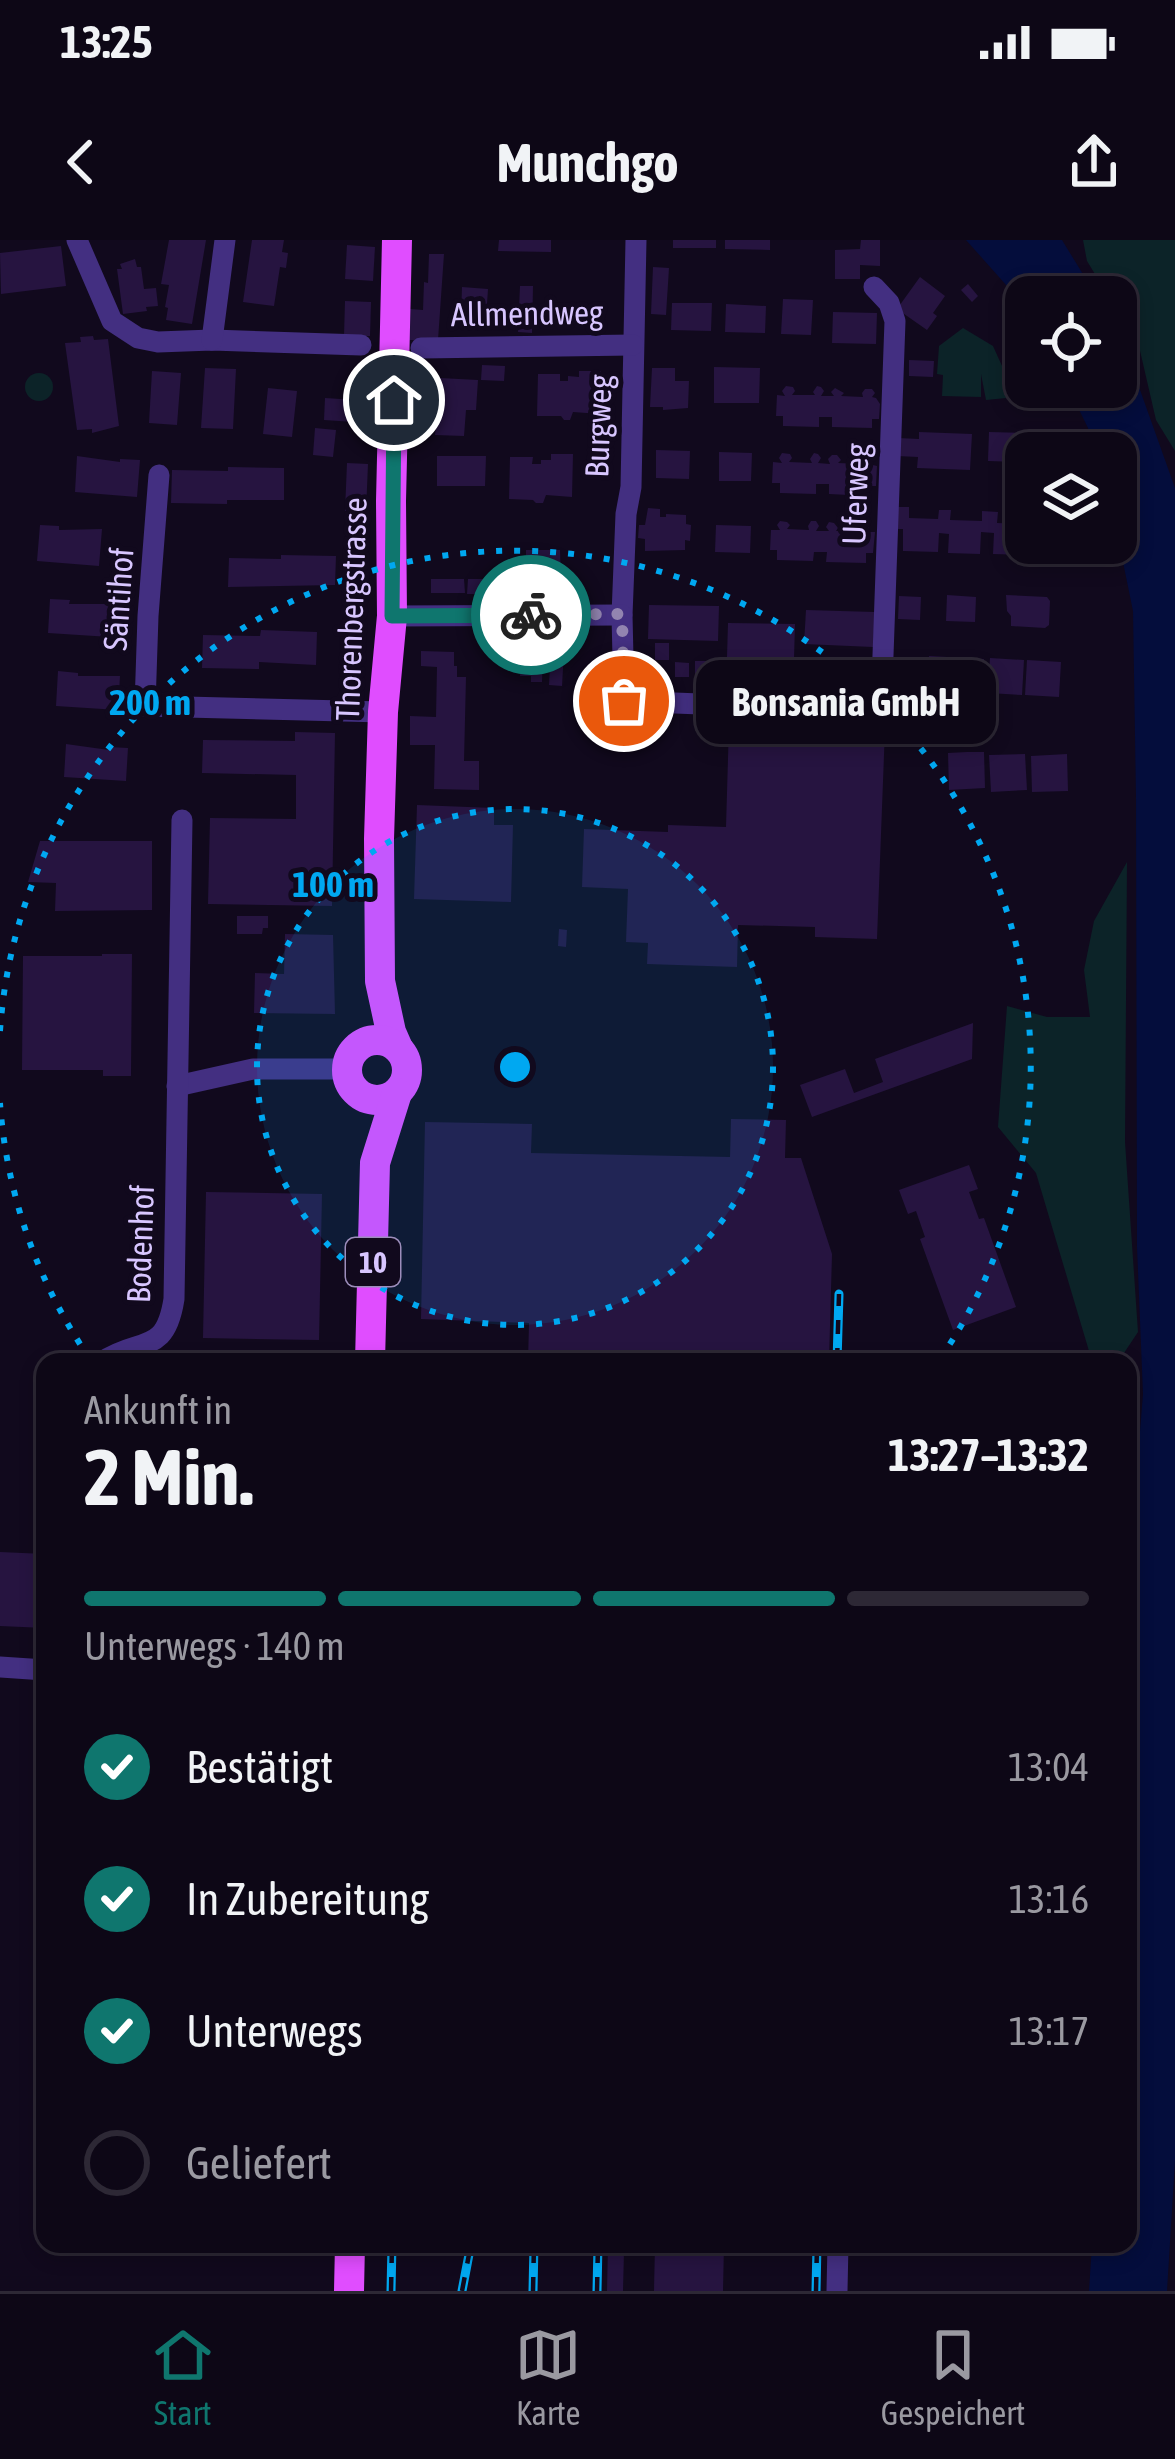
<!DOCTYPE html>
<html lang="de">
<meta charset="utf-8">
<style>
:root{--surface:#0d0716;--page:#16101f;--text:#f1f3f6;--muted:#9a99a1;--line:#2d2835;--accent:#0f766e}
body{margin:0;font-family:"Asap Condensed",sans-serif;background:var(--page);color:var(--text);height:100vh;display:flex;flex-direction:column;font-size:45px;white-space:nowrap}
*{box-sizing:border-box;margin:0}
p{font-size:39px;color:var(--muted)}
.icon{flex:none;width:66px;height:66px;fill:none;stroke:currentColor;stroke-width:2;stroke-linecap:round;stroke-linejoin:round}
.map{position:relative;flex:1;overflow:hidden}
.details{position:absolute;left:36px;top:1113px;width:1101px;height:900px;display:flex;flex-direction:column;background:var(--surface);border-radius:24px;box-shadow:0 6px 18px #0003,0 0 0 3px var(--line)}
.details>*{flex:none}
.tools{position:absolute;left:1005px;top:36px;display:grid;gap:24px}
.tools a{display:grid;place-items:center;width:132px;height:132px;border-radius:24px;background:var(--surface);box-shadow:0 6px 18px #0003,0 0 0 3px var(--line);font-size:60px}
.pin{position:absolute;display:grid;place-items:center;width:102px;height:102px;color:#fff;margin:-51px;border:6px solid #fff;border-radius:50%;box-shadow:0 3px 12px #0007}
.courier{position:absolute;display:grid;place-items:center;width:120px;height:120px;margin:-60px;border:9px solid #0f766e;border-radius:50%;background:#fff;color:#222;box-shadow:0 3px 15px #0007}
.bubble{position:absolute;height:84px;border-radius:24px;background:var(--surface);box-shadow:0 6px 18px #0003,0 0 0 3px var(--line);font-size:39px;font-weight:700;line-height:84px;text-align:center}
.head em{font-style:normal;font-weight:700}
.head div{display:flex;flex-direction:column-reverse}
.head{display:flex;align-items:center;justify-content:space-between;height:204px;padding:0 48px}
h1{font-size:78px;font-weight:700;line-height:90px}
.bar{display:grid;grid-template-columns:repeat(4,1fr);gap:18px 12px;align-content:center;height:144px;padding:0 48px}
.bar i{height:15px;border-radius:9px;background:var(--line)}
.bar .selected{background:var(--accent)}
.bar p{grid-column:span 4}
ol{padding:0 48px;list-style:none}
li{display:flex;align-items:center;gap:36px;height:132px}
li p{margin-inline-start:auto}
li .icon{padding:12px;border-radius:50%;background:var(--accent);color:#fff;stroke-width:4}
li:last-child{color:var(--muted)}
li i{width:66px;height:66px;border:6px solid var(--line);border-radius:50%}
.status{display:flex;justify-content:space-between;align-items:center;height:84px;padding:0 60px;background:var(--surface);direction:ltr}
.status svg{height:33px;fill:currentColor}
header{display:flex;justify-content:space-between;align-items:center;height:156px;padding:0 48px;background:var(--surface);font-size:54px;font-weight:700}
.tab-bar{display:flex;justify-content:space-around;align-items:center;height:168px;border-top:3px solid var(--line);background:var(--surface);font-size:33px;color:var(--muted)}
.tab-bar a{display:grid;justify-items:center;gap:6px}
.tab-bar .selected{color:var(--accent)}
.map>svg:first-child{display:block}
.green{fill:#0c2328}
.water{fill:#040d3c}
.building{fill:#261440}
.lines{fill:none;stroke-linecap:round;stroke-linejoin:round}
.street{stroke:#432f81;stroke-width:21}
.primary{stroke:#e04dff;stroke-width:30}
.rail-casing{stroke:#00a8f1;stroke-width:9}
.rail{stroke:#11091d;stroke-width:4.5;stroke-dasharray:14;stroke-linecap:butt}
.done{stroke:#9284b0;stroke-width:12;stroke-dasharray:0 21.6}
.route{stroke:#0f766e;stroke-width:15}
.ring{fill:none;stroke:#00a8f1;stroke-width:6;stroke-dasharray:6 12}
.labels{text-anchor:middle;dominant-baseline:central;stroke-width:10;stroke-linejoin:round;paint-order:stroke}
.shield{fill:#11091d;stroke:#9c8dbb;stroke-width:3}
.shield-label{font-size:30px;font-weight:bold;fill:#d8c6ff}
.street-label{font-size:33px;fill:#d8c6ff;stroke:#11091d}
.centre{fill:#00a8f1;stroke:#11091d;stroke-width:6}
.ring-label{font-size:36px;text-anchor:middle;font-weight:bold;fill:#00a8f1;stroke:#11091d;stroke-width:10;stroke-linejoin:round;paint-order:stroke}
</style>
<div class="status"><b>13:25</b><svg viewBox="0 0 49 12"><path d="M0 12V9h3v3zM5 12V6h3v6zM10 12V3h3v9zM15 12V0h3v12zM26 1h20v11H26zM47 4h2v5h-2z"/></svg></div>
<header><svg class="icon" aria-label="back" viewBox="0 0 24 24"><path d="M15 5l-7 7 7 7"/></svg>Munchgo<svg class="icon" aria-label="share" viewBox="0 0 24 24"><path d="M12 15V3M7 8l5-5 5 5M5 13v7h14v-7"/></svg></header>
<div class="map">
<svg width="1175" height="2051" viewBox="0 0 1175 2051">
<rect width="100%" height="100%" fill="#11091d"/>
<!-- green -->
<g class="green">
<polygon points="1083,0 1175,0 1175,211 1156,180 1138,102 1116,67 1116,57 1109,57 1087,21"/>
<polygon points="963,88 993,106 1016,157 986,160 981,134 981,157 942,156 943,135 937,134 939,106"/>
<circle cx="39" cy="147" r="14"/>
<polygon points="1127,622 1125,902 1138,1092 1118,1122 1090,1122 1089,1111 1036,933 998,887 1007,766 1047,777 1090,777 1084,730 1094,681"/>
</g>
<!-- water -->
<g class="water">
<polygon points="966,0 1062,0 1097,57 1026,57 1026,72 1007,46"/>
<polygon points="1116,91 1124,105 1175,248 1175,1921 1167,2051 1089,2051 1092,2004 1128,2004 1128,1500 1132,1445 1128,1417 1128,1340 1143,1154 1137,1007 1136,557 1133,371 1116,288 1116,213 1095,213 1088,188 1068,147 1116,147"/>
</g>
<!-- building -->
<g class="building">
<polygon points="169,0 206,0 192,84 166,80 168,68 165,67 169,45 161,44"/>
<polygon points="252,0 284,0 282,12 288,13 286,28 280,27 274,66 243,62"/>
<polygon points="499,0 551,0 551,12 498,11"/>
<rect x="673" y="0" width="43" height="8"/>
<polygon points="725,0 770,0 770,10 725,9"/>
<polygon points="861,0 880,0 880,26 860,25 860,39 835,39 835,10 860,9"/>
<polygon points="347,5 375,7 373,41 345,39"/>
<polygon points="61,6 66,46 1,54 0,13"/>
<polygon points="429,14 444,14 438,100 409,100 410,69 423,70 424,42 428,43"/>
<polygon points="135,19 137,27 141,27 144,49 156,48 158,66 146,67 147,71 123,74 117,29 122,29 120,24"/>
<polygon points="653,27 669,28 666,75 651,74"/>
<polygon points="920,37 945,56 933,73 937,76 927,90 897,69"/>
<polygon points="968,44 978,56 972,62 961,50"/>
<polygon points="520,46 533,46 532,93 518,92"/>
<polygon points="462,47 488,49 486,79 461,78"/>
<polygon points="783,59 813,60 811,95 781,94"/>
<polygon points="345,61 371,62 370,96 344,96"/>
<polygon points="672,63 712,63 711,91 671,90"/>
<polygon points="726,64 766,66 765,93 725,92"/>
<polygon points="833,72 877,73 876,104 832,103"/>
<polygon points="93,96 94,100 108,99 119,186 92,193 92,189 77,190 65,103 81,102 80,97"/>
<polygon points="909,120 934,121 933,137 909,136"/>
<polygon points="482,125 505,126 504,141 481,140"/>
<polygon points="714,127 760,128 759,163 714,163"/>
<polygon points="205,128 236,129 233,189 201,188"/>
<polygon points="652,128 675,128 675,141 689,141 688,168 663,170 663,167 650,167"/>
<polygon points="152,131 181,133 177,185 149,183"/>
<polygon points="579,131 601,131 600,174 573,172 570,180 564,180 561,176 537,176 538,134 560,134 560,141 568,141 568,136 579,137"/>
<polygon points="440,138 478,140 476,170 466,170 464,196 435,195"/>
<polygon points="786,146 793,147 795,151 792,155 815,155 813,152 817,146 821,147 824,151 821,156 834,156 831,152 835,148 844,153 841,156 863,157 862,153 865,149 872,149 875,153 872,157 876,158 880,164 879,179 872,179 872,188 832,187 832,177 819,177 819,187 783,186 783,176 776,176 777,155 785,156 782,151"/>
<polygon points="268,148 297,151 292,197 263,194"/>
<polygon points="325,158 356,160 354,182 324,180"/>
<polygon points="315,188 336,190 333,217 313,215"/>
<polygon points="919,192 972,194 970,230 917,228 918,217 897,216 898,198 919,199"/>
<polygon points="989,192 1023,193 1022,222 988,221"/>
<polygon points="656,210 690,211 689,239 656,238"/>
<polygon points="719,212 752,213 751,241 719,241"/>
<polygon points="782,213 790,214 792,218 789,222 812,223 810,219 814,213 818,214 821,218 818,223 830,224 828,219 832,215 837,215 841,220 838,223 860,224 858,220 862,216 869,216 872,220 869,224 877,226 876,246 869,246 869,256 829,254 829,244 816,244 816,254 780,253 780,243 772,243 773,222 782,223 779,218"/>
<polygon points="551,214 573,214 572,257 546,255 543,263 536,263 533,260 509,259 510,217 533,217 532,224 541,224 541,220 551,220"/>
<polygon points="77,216 120,222 120,219 140,220 137,257 75,252"/>
<polygon points="437,216 486,216 485,246 437,246"/>
<polygon points="347,223 368,224 366,272 345,271"/>
<polygon points="228,227 284,228 284,260 227,260 227,264 171,263 172,230 228,231"/>
<polygon points="898,267 909,267 909,278 938,279 939,270 951,270 950,280 982,281 982,271 998,272 997,283 1026,284 1026,303 1044,303 1043,309 1028,308 1027,315 993,314 994,293 981,292 980,314 948,313 949,294 939,293 938,312 903,311 903,289 898,289"/>
<polygon points="648,268 660,269 660,277 666,277 666,274 686,275 686,284 691,285 690,301 685,300 685,310 645,311 645,299 638,298 639,285 645,285"/>
<polygon points="780,281 787,282 790,285 787,289 809,290 808,286 811,281 816,281 819,286 816,291 829,291 826,287 829,282 834,283 838,288 836,291 858,291 856,287 860,283 867,284 869,288 866,292 875,292 873,313 866,313 866,323 826,322 827,312 814,312 813,321 777,320 777,310 770,310 771,290 780,290 777,285"/>
<polygon points="40,285 59,286 59,290 102,289 99,326 37,321"/>
<polygon points="716,285 751,286 750,313 715,312"/>
<polygon points="526,310 560,310 561,339 526,339"/>
<polygon points="281,315 336,316 335,345 228,347 229,318 281,319"/>
<polygon points="431,339 464,339 465,353 431,353"/>
<polygon points="468,339 503,339 502,347 484,346 483,354 467,354"/>
<polygon points="947,355 976,357 975,382 946,381"/>
<polygon points="1006,355 1047,357 1050,361 1049,385 1045,388 1011,386 1011,376 1007,371"/>
<polygon points="899,356 921,357 920,380 898,379"/>
<polygon points="50,359 70,360 69,364 112,364 110,397 48,393"/>
<polygon points="649,365 719,366 718,401 648,399"/>
<polygon points="806,370 875,372 873,407 804,404"/>
<polygon points="728,383 795,384 794,419 727,417"/>
<polygon points="261,390 317,392 316,425 259,422 259,429 202,428 203,395 260,396"/>
<rect x="655" y="403" width="14" height="17"/>
<polygon points="521,408 543,409 542,442 531,442 531,436 520,436"/>
<polygon points="551,410 564,411 562,446 549,445"/>
<polygon points="421,411 454,412 454,426 457,426 457,437 466,437 464,521 479,521 479,550 434,549 435,505 410,505 410,476 436,477 437,427 421,426"/>
<polygon points="929,416 984,419 982,454 927,451"/>
<polygon points="990,418 1024,420 1022,455 988,453"/>
<polygon points="1027,420 1061,422 1059,457 1025,455"/>
<polygon points="695,421 712,421 711,438 695,437"/>
<polygon points="675,422 689,423 689,437 675,437"/>
<polygon points="732,423 748,424 748,438 731,438"/>
<polygon points="754,423 767,423 767,439 753,439"/>
<polygon points="773,423 790,423 789,440 773,440"/>
<rect x="803" y="424" width="22" height="17"/>
<rect x="851" y="425" width="16" height="17"/>
<polygon points="832,426 845,426 844,442 832,442"/>
<polygon points="58,431 78,433 78,436 120,436 118,470 56,466"/>
<polygon points="729,484 885,489 877,699 815,697 815,687 738,685 737,727 647,724 648,703 626,702 628,649 582,647 584,589 668,592 668,585 726,587"/>
<polygon points="295,492 335,493 332,666 208,664 210,578 296,579 296,535 202,533 203,500 295,501"/>
<polygon points="66,504 109,510 109,507 128,508 126,541 64,537"/>
<polygon points="967,512 984,512 985,548 949,550 948,513"/>
<polygon points="1025,514 1027,550 991,552 989,515"/>
<polygon points="1067,514 1068,551 1032,552 1031,516"/>
<polygon points="417,565 494,568 494,585 513,585 511,662 414,659"/>
<polygon points="40,601 152,601 152,670 55,671 56,643 28,642"/>
<polygon points="237,676 268,676 268,688 263,688 262,694 237,694"/>
<polygon points="559,689 567,690 566,707 558,706"/>
<polygon points="285,694 333,695 335,774 254,773 255,733 284,734"/>
<polygon points="102,714 132,714 131,836 103,836 103,830 22,830 23,716 102,716"/>
<polygon points="973,783 972,819 812,877 800,845 845,829 854,853 883,842 875,819"/>
<polygon points="731,879 786,880 785,918 801,918 832,1014 829,1122 549,1117 549,1122 528,1122 529,1083 421,1079 425,882 532,884 531,913 730,917"/>
<polygon points="969,925 978,949 969,952 979,979 984,978 1016,1067 953,1090 920,999 925,997 916,971 908,974 899,950"/>
<polygon points="206,952 322,954 319,1100 203,1098"/>
<polygon points="0,1312 45,1314 45,1388 0,1386"/>
<polygon points="608,2004 653,2004 653,2013 624,2012 623,2051 607,2051"/>
<polygon points="655,2004 724,2004 723,2051 654,2051"/>
</g>
<g class="lines">
<!-- street -->
<g class="street">
<polyline points="77,0 112,81 138,98 158,102 212,100 361,105"/>
<polyline points="636,0 631,247 626,274 622,375 624,461 908,472"/>
<polyline points="874,47 889,63 895,81 881,471"/>
<polyline points="212,100 225,0"/>
<polyline points="421,108 633,105"/>
<polyline points="159,235 148,376 145,466 383,472"/>
<polyline points="392,376 622,375"/>
<polyline points="177,846 253,829 348,829"/>
<path d="M102,1122C140,1096 165,1117 174,1059L182,580"/>
<polyline points="0,1427 45,1430"/>
<polyline points="837,2051 838,2004"/>
</g>
<!-- primary -->
<g class="primary">
<polyline points="397,0 391,261 392,376 383,472 379,599 380,741 391,792 398,808"/>
<circle cx="377" cy="830" r="30"/>
<polyline points="370,1122 375,923 397,853"/>
<polyline points="349,2051 350,2004"/>
</g>
<defs>
<g id="rail">
<polyline points="837,1122 839,1054"/>
<polyline points="391,2051 392,2004"/>
<polyline points="462,2051 471,2004"/>
<polyline points="533,2051 534,2004"/>
<polyline points="597,2051 598,2004"/>
<polyline points="816,2051 817,2004"/>
</g>
</defs>
<!-- rail casing -->
<use href="#rail" class="rail-casing"/>
<!-- rail -->
<use href="#rail" class="rail"/>
</g>
<g class="lines">
<!-- done -->
<polyline class="done" points="531,375 622,374 624,461"/>
<!-- route -->
<polyline class="route" points="394,160 392,376 531,375"/>
</g>
<!-- distance rings -->
<circle cx="515" cy="827" r="258" fill="#00a8f1" fill-opacity=".12"/>
<g class="ring">
<circle cx="515" cy="827" r="258"/>
<path d="M90 1119A516 516 0 0 1 0 863M0 791A516 516 0 1 1 940 1119"/>
</g>
<g class="labels">
<!-- shield labels -->
<rect class="shield" x="346" y="998" width="54" height="48" rx="9"/>
<g class="shield-label">
<text x="373" y="1022">10</text>
</g>
<!-- street labels -->
<g class="street-label">
<text transform="translate(527 73) rotate(-1)">Allmendweg</text>
<text transform="translate(598 186) rotate(-88)">Burgweg</text>
<text transform="translate(855 254) rotate(-88)">Uferweg</text>
<text transform="translate(118 359) rotate(-86)">Säntihof</text>
<text transform="translate(351 369) rotate(-88)">Thorenbergstrasse</text>
<text transform="translate(140 1004) rotate(-88)">Bodenhof</text>
</g>
</g>
<circle cx="515" cy="827" r="18" class="centre"/>
<g class="ring-label">
<text x="150" y="475">200 m</text>
<text x="333" y="657">100 m</text>
</g>
</svg>
<div class="tools">
<a><svg class="icon" aria-label="locate" viewBox="0 0 24 24"><circle cx="12" cy="12" r="6"/><path d="M12 2v4M12 18v4M2 12h4M18 12h4"/></svg></a>
<a><svg class="icon" aria-label="layers" viewBox="0 0 24 24"><path d="M12 4l9 5-9 5-9-5zM3 14l9 5 9-5"/></svg></a>
</div>
<div class="pin" style="left:624px;top:461px;background:#ea580c"><svg class="icon" aria-label="bag" viewBox="0 0 24 24"><path d="M5 8h14l-1 12H6zM9 8a3 3 0 0 1 6 0"/></svg></div>
<div class="pin" style="left:394px;top:160px;background:#1f2937"><svg class="icon" aria-label="home" viewBox="0 0 24 24"><path d="M3 11l9-7 9 7M6 9v11h12V9"/></svg></div>
<div class="courier" style="left:531px;top:375px"><svg class="icon" aria-label="bike" viewBox="0 0 24 24"><circle cx="6" cy="16" r="4"/><circle cx="18" cy="16" r="4"/><path d="M6 16l4-8h5l3 8M10 8l3 8H6M13 5h3"/></svg></div>
<div class="bubble" style="left:696px;top:420px;width:300px">Bonsania GmbH</div>
<section class="details">
<div class="head"><div><h1>2 Min.</h1><p>Ankunft in</p></div><em>13:27–13:32</em></div>
<div class="bar"><i class="selected"></i><i class="selected"></i><i class="selected"></i><i></i><p>Unterwegs · 140 m</p></div>
<ol>
<li><svg class="icon" aria-label="check" viewBox="0 0 24 24"><path d="M5 12l5 5 9-10"/></svg>Bestätigt<p>13:04</p></li>
<li><svg class="icon" aria-label="check" viewBox="0 0 24 24"><path d="M5 12l5 5 9-10"/></svg>In Zubereitung<p>13:16</p></li>
<li><svg class="icon" aria-label="check" viewBox="0 0 24 24"><path d="M5 12l5 5 9-10"/></svg>Unterwegs<p>13:17</p></li>
<li><i></i>Geliefert</li>
</ol>
</section>
</div>
<nav class="tab-bar">
<a class="selected"><svg class="icon" aria-label="home" viewBox="0 0 24 24"><path d="M3 11l9-7 9 7M6 9v11h12V9"/></svg>Start</a>
<a><svg class="icon" aria-label="map" viewBox="0 0 24 24"><path d="M3 6l6-2 6 2 6-2v14l-6 2-6-2-6 2zM9 4v14M15 6v14"/></svg>Karte</a>
<a><svg class="icon" aria-label="saved" viewBox="0 0 24 24"><path d="M7 4h10v16l-5-4-5 4z"/></svg>Gespeichert</a>
</nav>
